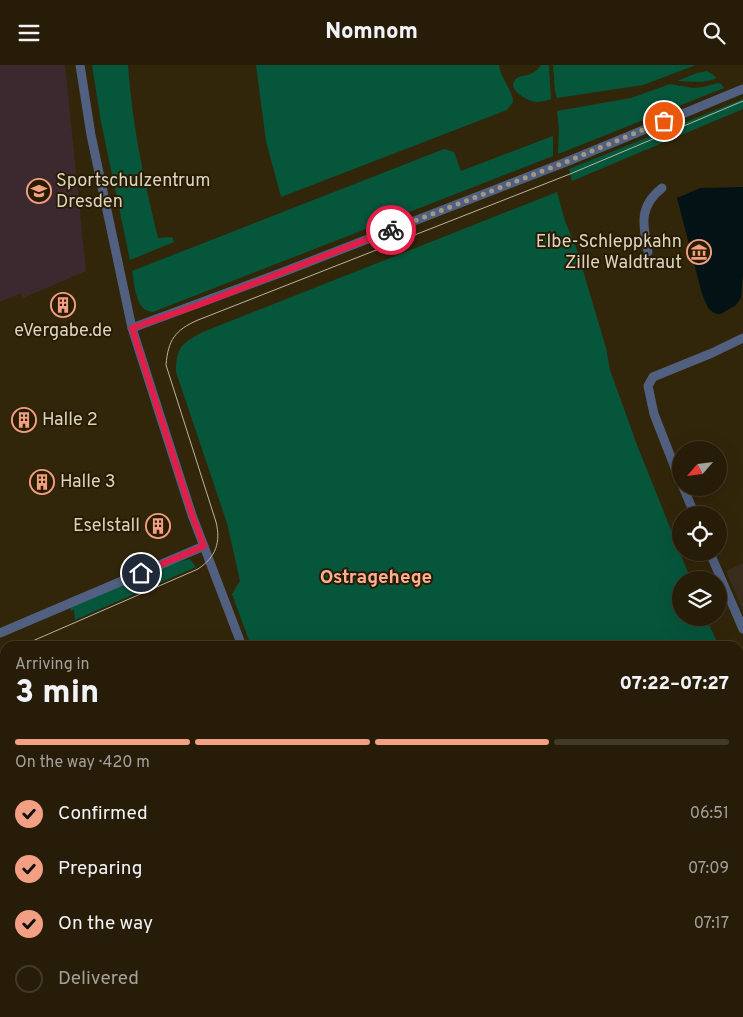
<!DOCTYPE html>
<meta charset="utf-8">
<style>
:root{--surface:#261c08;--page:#322916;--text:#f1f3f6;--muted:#a4a19c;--line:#423a29;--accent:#f39f84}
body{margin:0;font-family:Overpass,sans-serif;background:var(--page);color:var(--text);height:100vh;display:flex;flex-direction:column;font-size:19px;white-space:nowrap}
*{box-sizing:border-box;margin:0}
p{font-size:16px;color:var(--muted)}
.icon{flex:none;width:28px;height:28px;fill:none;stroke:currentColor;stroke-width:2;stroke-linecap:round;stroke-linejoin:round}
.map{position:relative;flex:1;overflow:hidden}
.side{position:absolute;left:0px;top:576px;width:744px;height:376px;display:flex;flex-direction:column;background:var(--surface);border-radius:15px 15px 0 0;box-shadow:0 5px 20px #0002,0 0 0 1px var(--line)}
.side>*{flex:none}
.needle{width:32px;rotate:242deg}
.buttons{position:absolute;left:672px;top:376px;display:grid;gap:10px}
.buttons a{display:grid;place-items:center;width:55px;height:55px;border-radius:50%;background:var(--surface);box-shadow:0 5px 20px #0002,0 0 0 1px var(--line);font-size:25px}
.pin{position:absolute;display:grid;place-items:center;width:42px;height:42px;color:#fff;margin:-21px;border:2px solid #fff;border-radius:50%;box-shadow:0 1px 5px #0007}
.courier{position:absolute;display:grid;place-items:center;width:50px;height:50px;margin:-25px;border:4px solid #e11d48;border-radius:50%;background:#fff;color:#222;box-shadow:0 1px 6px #0007}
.overview em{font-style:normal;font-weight:800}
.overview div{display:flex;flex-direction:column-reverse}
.overview{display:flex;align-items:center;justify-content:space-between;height:85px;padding:0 15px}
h1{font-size:32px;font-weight:800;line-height:38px}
.bar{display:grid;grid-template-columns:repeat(4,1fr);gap:8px 5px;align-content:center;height:60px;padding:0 15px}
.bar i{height:6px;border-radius:4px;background:var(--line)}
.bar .current{background:var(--accent)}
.bar p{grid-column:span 4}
ol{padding:0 15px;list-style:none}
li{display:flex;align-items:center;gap:15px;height:55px}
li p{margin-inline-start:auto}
li .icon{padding:5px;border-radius:50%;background:var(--accent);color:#111;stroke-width:4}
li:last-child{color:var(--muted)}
li i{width:28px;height:28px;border:2px solid var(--line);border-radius:50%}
header{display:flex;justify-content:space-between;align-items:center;height:65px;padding:0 15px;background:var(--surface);font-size:22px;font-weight:800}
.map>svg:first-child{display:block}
.industrial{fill:#392d1e}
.education{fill:#3c292f}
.green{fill:#06563c}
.water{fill:#031315}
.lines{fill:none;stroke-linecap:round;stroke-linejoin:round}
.minor{stroke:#516080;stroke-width:9}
.tram{stroke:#bab3a0;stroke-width:1}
.done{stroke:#a09783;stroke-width:5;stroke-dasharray:0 9}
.route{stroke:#e11d48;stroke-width:6}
.labels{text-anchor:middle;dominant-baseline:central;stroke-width:4;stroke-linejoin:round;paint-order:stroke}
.poi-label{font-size:18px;fill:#dbd4c4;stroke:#281c01;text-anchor:start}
.neighbourhood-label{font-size:19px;font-weight:bold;fill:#fdae94;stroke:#281c01}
</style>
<header><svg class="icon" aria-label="menu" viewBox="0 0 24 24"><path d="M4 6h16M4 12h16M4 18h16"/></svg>Nomnom<svg class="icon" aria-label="search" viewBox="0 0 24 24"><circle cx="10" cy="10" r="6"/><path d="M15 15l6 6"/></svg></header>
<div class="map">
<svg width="743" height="952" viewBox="0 0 743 952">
<rect width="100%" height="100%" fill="#32260a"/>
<!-- industrial -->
<g class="industrial">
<polygon points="743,498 743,546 726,506"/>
<polygon points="117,948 385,948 389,952 118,952"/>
</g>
<!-- education -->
<polygon class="education" points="0,0 65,0 86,206 23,233 21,228 0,237"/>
<!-- green -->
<g class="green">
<path d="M92,0H128C132,59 144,116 158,173L172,172L174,177L130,195L101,57Z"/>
<path d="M256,0H499C501,15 513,25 513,37L507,45L281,132L266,76Z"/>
<path d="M541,0H549L551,34C546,36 541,37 536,37C528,36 507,25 515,15C520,8 532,14 541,0Z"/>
<polygon points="553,0 696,0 643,20 557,33 555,26"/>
<polygon points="707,6 716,12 715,14 702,17 677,16 697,8"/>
<polygon points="718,18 721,19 724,23 558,89 559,64 557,46 631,33 670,19 693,23 703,22"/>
<polygon points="743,34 743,44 572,116 569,104"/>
<path d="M553,71V91L153,247C135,246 135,221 132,206L444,84L454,87L461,106Z"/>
<path d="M557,127L565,156L576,182L606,283L610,305L637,380L691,515H681V552L706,553L719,581H251L232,529L240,516L227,458L176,307C176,282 182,278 203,267Z"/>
<polygon points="190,494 196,502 75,555 74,545 71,546 70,542 171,499"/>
<polygon points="0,618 1,620 5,620 5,677 0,665"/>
<polygon points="739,626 743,635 743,952 408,952 405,948 739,948"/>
</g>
<!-- water -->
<polygon class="water" points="743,122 743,210 741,233 736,240 721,249 717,249 714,248 708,243 702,229 677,133 700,123"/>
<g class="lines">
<!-- minor -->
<g class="minor">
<polyline points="80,0 91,70 132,263 192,450 242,581"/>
<path d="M648,187C643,160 638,142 662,123"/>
<polyline points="132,263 283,207 566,97 743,24"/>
<polyline points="681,418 654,349 648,321 653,312 712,288 743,273"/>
<polyline points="683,422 695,450"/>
<polyline points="710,488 743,564"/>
<polyline points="0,568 204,481"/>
</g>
<!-- tram -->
<g class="tram">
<path d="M21,581L198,504C216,492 221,477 216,457L166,300C168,275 175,265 198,255L570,109L743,36"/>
<polyline points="0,594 5,592"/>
</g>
</g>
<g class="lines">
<!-- done -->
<polyline class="done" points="391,165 566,97 664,56"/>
<!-- route -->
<polyline class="route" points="141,508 204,481 192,450 132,263 201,239 391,165"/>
</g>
<!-- icons -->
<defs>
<symbol id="school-ring" viewBox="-11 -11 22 22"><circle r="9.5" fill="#281c01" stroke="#f39f84" stroke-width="1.5"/><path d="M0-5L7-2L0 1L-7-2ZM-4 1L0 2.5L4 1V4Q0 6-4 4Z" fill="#f39f84"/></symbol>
<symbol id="museum-ring" viewBox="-11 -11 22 22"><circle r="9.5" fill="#281c01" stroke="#f39f84" stroke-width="1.5"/><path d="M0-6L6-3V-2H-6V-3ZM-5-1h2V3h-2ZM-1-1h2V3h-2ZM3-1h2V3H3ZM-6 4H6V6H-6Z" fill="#f39f84"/></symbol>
<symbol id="building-ring" viewBox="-11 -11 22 22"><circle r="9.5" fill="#281c01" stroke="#f39f84" stroke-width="1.5"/><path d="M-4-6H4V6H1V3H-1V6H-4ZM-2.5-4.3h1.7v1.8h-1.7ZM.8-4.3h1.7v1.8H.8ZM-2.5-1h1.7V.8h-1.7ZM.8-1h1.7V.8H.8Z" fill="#f39f84"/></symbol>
</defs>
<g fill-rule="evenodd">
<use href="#school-ring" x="25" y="112" width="28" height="28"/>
<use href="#museum-ring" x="685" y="173" width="28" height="28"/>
<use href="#building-ring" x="49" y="226" width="28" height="28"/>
<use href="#building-ring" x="10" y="341" width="28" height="28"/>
<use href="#building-ring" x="28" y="403" width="28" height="28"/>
<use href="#building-ring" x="144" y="447" width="28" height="28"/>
</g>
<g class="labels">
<!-- poi labels -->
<g class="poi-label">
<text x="56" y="116">Sportschulzentrum<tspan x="56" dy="21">Dresden</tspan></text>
<text x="682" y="177" text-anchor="end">Elbe-Schleppkahn<tspan x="682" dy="21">Zille Waldtraut</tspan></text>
<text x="63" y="266" text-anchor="middle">eVergabe.de</text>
<text x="42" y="355">Halle 2</text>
<text x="60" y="417">Halle 3</text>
<text x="140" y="461" text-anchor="end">Eselstall</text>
</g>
<!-- neighbourhood labels -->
<g class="neighbourhood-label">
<text x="376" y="513">Ostragehege</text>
</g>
</g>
</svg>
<div class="buttons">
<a><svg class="needle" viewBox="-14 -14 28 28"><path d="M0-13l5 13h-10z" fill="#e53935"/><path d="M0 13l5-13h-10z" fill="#a4a19c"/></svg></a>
<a><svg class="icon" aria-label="locate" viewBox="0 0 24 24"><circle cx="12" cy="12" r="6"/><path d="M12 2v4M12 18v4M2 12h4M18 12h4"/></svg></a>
<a><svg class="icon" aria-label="layers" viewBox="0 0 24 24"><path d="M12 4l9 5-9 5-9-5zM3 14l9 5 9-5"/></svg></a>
</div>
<div class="pin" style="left:664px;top:56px;background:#ea580c"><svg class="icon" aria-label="bag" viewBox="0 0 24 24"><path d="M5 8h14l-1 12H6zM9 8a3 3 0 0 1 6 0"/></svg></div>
<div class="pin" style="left:141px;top:508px;background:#1f2937"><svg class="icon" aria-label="home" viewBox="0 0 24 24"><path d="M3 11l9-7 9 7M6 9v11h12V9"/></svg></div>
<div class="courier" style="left:391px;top:165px"><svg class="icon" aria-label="bike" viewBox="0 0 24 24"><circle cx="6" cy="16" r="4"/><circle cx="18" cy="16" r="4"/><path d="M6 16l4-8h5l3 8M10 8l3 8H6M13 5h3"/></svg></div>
<section class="side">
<div class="overview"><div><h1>3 min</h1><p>Arriving in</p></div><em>07:22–07:27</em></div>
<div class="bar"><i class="current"></i><i class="current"></i><i class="current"></i><i></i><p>On the way · 420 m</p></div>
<ol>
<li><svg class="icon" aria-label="check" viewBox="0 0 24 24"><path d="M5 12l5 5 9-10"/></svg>Confirmed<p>06:51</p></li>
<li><svg class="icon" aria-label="check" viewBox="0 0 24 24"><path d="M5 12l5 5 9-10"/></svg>Preparing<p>07:09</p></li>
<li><svg class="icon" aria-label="check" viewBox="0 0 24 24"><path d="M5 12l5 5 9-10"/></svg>On the way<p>07:17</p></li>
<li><i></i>Delivered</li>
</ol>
</section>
</div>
